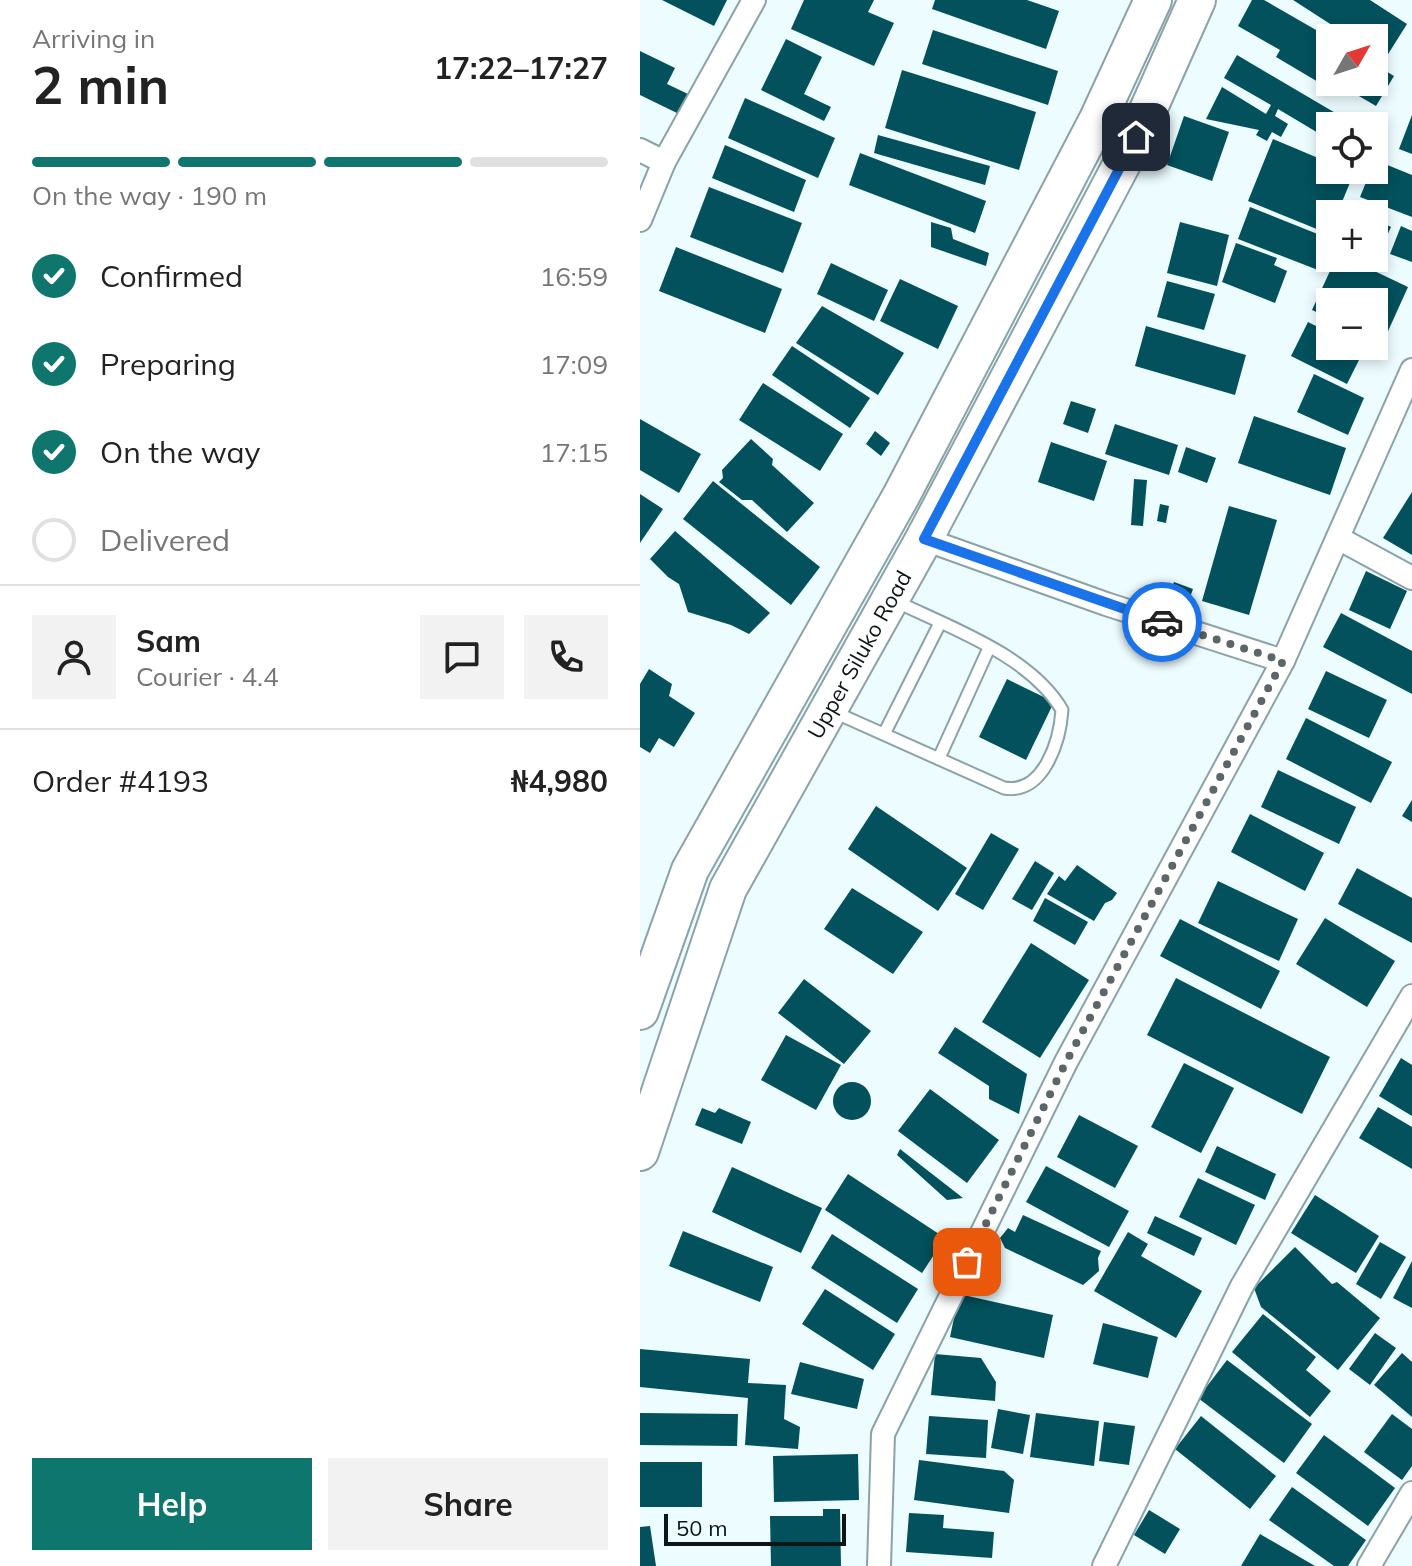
<!DOCTYPE html>
<meta charset="utf-8">
<style>
:root{--surface:#fff;--page:#f2f2f2;--text:#222;--muted:#767676;--line:#e0e0e0;--accent:#0f766e}
body{margin:0;font-family:Mulish,sans-serif;background:var(--page);color:var(--text);height:100vh;display:flex;flex-direction:column;font-size:30px;white-space:nowrap}
*{box-sizing:border-box;margin:0}
p{font-size:26px;color:var(--muted)}
.icon{flex:none;width:44px;height:44px;fill:none;stroke:currentColor;stroke-width:2;stroke-linecap:round;stroke-linejoin:round}
.map{position:relative;flex:1;overflow:hidden}
.panel{display:flex;flex-direction:column;background:var(--surface);width:640px}
.panel>*{flex:none}
.needle{width:52px;rotate:51deg}
.fabs{position:absolute;left:676px;top:24px;display:grid;gap:16px}
.fabs a{display:grid;place-items:center;width:72px;height:72px;border-radius:0px;background:var(--surface);box-shadow:0 4px 12px #0003;font-size:40px}
.scale{position:absolute;left:24px;bottom:20px;width:182px;box-sizing:border-box;padding-left:8px;border:4px solid #0c1617;border-top:0;font-size:22px;line-height:28px;white-space:nowrap;color:#0c1617;-webkit-text-stroke:6px #ecfcff;paint-order:stroke}
.pin{position:absolute;display:grid;place-items:center;width:68px;height:68px;color:#fff;margin:-34px;border-radius:16px;box-shadow:0 4px 12px #0006}
.courier{position:absolute;display:grid;place-items:center;width:80px;height:80px;margin:-40px;border:6px solid #1a73e8;border-radius:50%;background:#fff;color:#222;box-shadow:0 2px 10px #0007}
.overview em{font-style:normal;font-weight:700}
.overview div{display:flex;flex-direction:column-reverse}
.overview{display:flex;align-items:center;justify-content:space-between;height:136px;padding:0 32px}
h1{font-size:52px;font-weight:700;line-height:60px}
.bar{display:grid;grid-template-columns:repeat(4,1fr);gap:12px 8px;align-content:center;height:96px;padding:0 32px}
.bar i{height:10px;border-radius:6px;background:var(--line)}
.bar .current{background:var(--accent)}
.bar p{grid-column:span 4}
.line{display:flex;align-items:center;gap:20px;padding:0 32px;border-top:2px solid var(--line)}
.line div{flex:1}
.round{display:grid;place-items:center;flex:none;width:84px;height:84px;border-radius:0px;background:var(--page)}
ol{padding:0 32px;list-style:none}
li{display:flex;align-items:center;gap:24px;height:88px}
li p{margin-inline-start:auto}
li .icon{padding:8px;border-radius:50%;background:var(--accent);color:#fff;stroke-width:4}
li:last-child{color:var(--muted)}
li i{width:44px;height:44px;border:4px solid var(--line);border-radius:50%}
.button{display:flex;gap:16px;margin-top:auto;padding:16px 32px}
.button a{flex:1;height:92px;border-radius:0px;background:var(--accent);color:#fff;font-size:32px;font-weight:700;line-height:92px;text-align:center}
.button a+a{background:var(--page);color:var(--text)}
main{display:flex;flex:1;min-height:0}
.map>svg:first-child{display:block}
.building{fill:#02515c}
.lines{fill:none;stroke-linecap:round;stroke-linejoin:round}
.service-casing{stroke:#8aa3a8;stroke-width:15}
.minor-casing{stroke:#8aa3a8;stroke-width:26}
.primary-casing{stroke:#8aa3a8;stroke-width:40}
.service{stroke:#fff;stroke-width:11}
.minor{stroke:#fff;stroke-width:22}
.primary{stroke:#fff;stroke-width:36}
.done{stroke:#5a6668;stroke-width:8;stroke-dasharray:0 14.4}
.route{stroke:#1a73e8;stroke-width:10}
.labels{text-anchor:middle;dominant-baseline:central;stroke-width:8;stroke-linejoin:round;paint-order:stroke}
.street-label{font-size:22px;fill:#0c1617;stroke:#ecfcff}
</style>
<main>
<section class="panel">
<div class="overview"><div><h1>2 min</h1><p>Arriving in</p></div><em>17:22–17:27</em></div>
<div class="bar"><i class="current"></i><i class="current"></i><i class="current"></i><i></i><p>On the way · 190 m</p></div>
<ol>
<li><svg class="icon" aria-label="check" viewBox="0 0 24 24"><path d="M5 12l5 5 9-10"/></svg>Confirmed<p>16:59</p></li>
<li><svg class="icon" aria-label="check" viewBox="0 0 24 24"><path d="M5 12l5 5 9-10"/></svg>Preparing<p>17:09</p></li>
<li><svg class="icon" aria-label="check" viewBox="0 0 24 24"><path d="M5 12l5 5 9-10"/></svg>On the way<p>17:15</p></li>
<li><i></i>Delivered</li>
</ol>
<div class="line" style="height:144px"><a class="round"><svg class="icon" aria-label="person" viewBox="0 0 24 24"><circle cx="12" cy="8" r="4"/><path d="M4 21q1-7 8-7t8 7"/></svg></a><div><b>Sam</b><p>Courier · 4.4</p></div><a class="round"><svg class="icon" aria-label="chat" viewBox="0 0 24 24"><path d="M4 5h16v11H9l-5 4z"/></svg></a><a class="round"><svg class="icon" aria-label="phone" viewBox="0 0 24 24"><path d="M5 4h4l2 5-3 2q2 4 5 5l2-3 5 2v4C11 20 4 13 5 4z"/></svg></a></div>
<div class="line" style="height:104px"><div>Order #4193</div><b>₦4,980</b></div>
<div class="button"><a>Help</a><a>Share</a></div>
</section>
<div class="map">
<svg width="772" height="1566" viewBox="0 0 772 1566">
<rect width="100%" height="100%" fill="#ecfcff"/>
<!-- building -->
<g class="building">
<polygon points="22,0 87,0 74,26"/>
<polygon points="164,0 234,0 228,12 254,23 234,66 151,29"/>
<polygon points="295,0 387,0 419,11 406,49 292,9"/>
<polygon points="612,0 624,0 690,38 690,82 694,82 690,89 636,57 640,50 598,26"/>
<polygon points="653,0 730,0 767,24 745,59 734,52 734,38 712,38"/>
<polygon points="293,30 418,71 408,105 282,64"/>
<polygon points="146,39 182,57 164,94 191,107 184,121 121,90"/>
<polygon points="0,51 35,68 27,84 48,94 39,114 0,95"/>
<polygon points="597,55 709,121 706,126 690,126 690,140 638,109 635,116 648,124 641,137 632,132 627,141 616,135 619,130 566,119 582,87 626,114 631,105 584,78"/>
<polygon points="734,64 754,76 736,106 695,82 734,82"/>
<polygon points="262,70 396,112 379,170 245,128"/>
<polygon points="105,98 195,138 178,178 88,138"/>
<polygon points="772,115 772,154 759,149"/>
<polygon points="544,116 589,132 572,181 527,165"/>
<polygon points="238,135 350,166 345,185 234,153"/>
<polygon points="633,139 690,163 690,170 714,173 697,214 690,214 689,234 608,201"/>
<polygon points="85,145 166,180 154,212 72,178"/>
<polygon points="220,153 346,201 335,233 209,185"/>
<polygon points="735,160 772,175 772,217 720,197 731,170 734,170"/>
<polygon points="69,187 162,223 143,273 50,237"/>
<polygon points="610,207 690,239 678,270 598,239"/>
<polygon points="734,218 751,227 734,264 721,258 734,258"/>
<polygon points="291,222 311,228 313,239 349,253 346,266 291,247"/>
<polygon points="540,222 589,235 577,286 527,273"/>
<polygon points="761,226 772,231 772,262 750,254"/>
<polygon points="596,243 637,258 634,265 647,271 635,303 582,282"/>
<polygon points="36,247 142,289 125,333 19,291"/>
<polygon points="696,258 707,258 768,287 744,340 734,335 734,302 690,302 690,318 672,310"/>
<polygon points="191,263 248,290 234,321 177,294"/>
<polygon points="260,279 318,306 298,349 240,321"/>
<polygon points="527,281 575,294 564,330 517,317"/>
<polygon points="182,306 264,353 238,395 156,343"/>
<polygon points="668,322 690,333 690,346 716,346 724,350 707,384 651,356"/>
<polygon points="506,326 606,355 595,395 495,366"/>
<polygon points="152,346 230,398 210,428 132,375"/>
<polygon points="674,374 724,398 708,435 657,412"/>
<polygon points="123,383 203,434 180,471 99,420"/>
<polygon points="431,401 456,409 448,433 423,424"/>
<polygon points="614,416 706,448 690,495 598,463"/>
<polygon points="0,419 61,454 39,493 0,470"/>
<polygon points="475,424 538,445 529,475 465,454"/>
<polygon points="235,431 250,443 241,456 226,444"/>
<polygon points="111,439 133,459 132,465 174,503 147,532 112,500 102,500 79,482 83,478 82,470"/>
<polygon points="411,442 467,461 454,501 398,482"/>
<polygon points="546,447 576,458 567,483 538,472"/>
<polygon points="494,479 507,480 503,526 491,525"/>
<polygon points="73,481 180,567 151,605 43,519"/>
<polygon points="772,492 772,555 743,538"/>
<polygon points="0,494 23,509 0,543"/>
<polygon points="520,504 529,506 526,523 517,521"/>
<polygon points="589,506 637,520 609,615 562,601"/>
<polygon points="35,531 130,613 109,634 91,625 48,612 39,584 28,577 10,559"/>
<polygon points="726,571 767,591 750,629 709,610"/>
<polygon points="534,582 553,589 548,603 529,595"/>
<polygon points="701,613 772,651 772,694 683,647"/>
<polygon points="9,669 32,684 29,696 55,713 34,747 19,738 10,753 0,747 0,684"/>
<polygon points="686,671 747,700 729,738 668,709"/>
<polygon points="367,679 414,702 386,760 339,737"/>
<polygon points="666,718 752,762 731,803 646,759"/>
<polygon points="638,770 716,807 699,844 621,807"/>
<polygon points="772,800 772,822 762,816"/>
<polygon points="236,806 327,868 298,911 208,849"/>
<polygon points="610,814 684,853 665,891 591,852"/>
<polygon points="351,833 379,849 343,910 315,894"/>
<polygon points="395,861 414,873 392,910 372,899"/>
<polygon points="437,865 477,893 472,900 465,903 454,921 407,894 419,876 425,881"/>
<polygon points="717,868 772,898 772,943 698,904"/>
<polygon points="578,881 658,919 639,961 558,923"/>
<polygon points="212,888 283,932 253,974 184,929"/>
<polygon points="405,898 448,922 435,945 393,921"/>
<polygon points="685,918 755,961 727,1007 656,964"/>
<polygon points="540,919 640,971 621,1009 520,956"/>
<polygon points="391,943 449,980 400,1058 342,1022"/>
<polygon points="536,978 690,1057 662,1114 507,1035"/>
<polygon points="164,979 231,1031 204,1064 138,1013"/>
<polygon points="315,1027 387,1074 379,1114 349,1099 349,1086 298,1053"/>
<polygon points="146,1035 201,1065 176,1110 121,1080"/>
<polygon points="761,1058 772,1065 772,1116 739,1096"/>
<polygon points="544,1063 594,1088 561,1153 511,1127"/>
<circle cx="212" cy="1101" r="19"/>
<polygon points="290,1089 359,1140 327,1183 258,1131"/>
<polygon points="738,1107 772,1127 772,1169 719,1138"/>
<polygon points="62,1108 75,1113 79,1108 111,1122 102,1144 55,1125"/>
<polygon points="439,1115 498,1146 475,1188 417,1157"/>
<polygon points="577,1146 636,1174 625,1200 565,1172"/>
<polygon points="260,1149 323,1198 307,1200 257,1155"/>
<polygon points="406,1166 489,1211 469,1247 386,1202"/>
<polygon points="92,1167 182,1208 161,1253 72,1212"/>
<polygon points="208,1174 305,1238 282,1273 185,1210"/>
<polygon points="558,1178 615,1205 596,1245 539,1217"/>
<polygon points="675,1195 739,1236 716,1273 651,1233"/>
<polygon points="383,1215 461,1251 458,1258 459,1271 443,1285 365,1248 360,1238 368,1228 375,1232"/>
<polygon points="515,1216 562,1238 554,1256 507,1233"/>
<polygon points="43,1231 133,1267 120,1302 29,1266"/>
<polygon points="488,1232 508,1244 501,1256 562,1291 536,1338 454,1291"/>
<polygon points="192,1234 278,1289 257,1323 171,1268"/>
<polygon points="740,1242 766,1257 741,1299 716,1284"/>
<polygon points="655,1247 692,1284 697,1282 740,1318 698,1370 621,1307 614,1288"/>
<polygon points="772,1261 772,1308 753,1298"/>
<polygon points="185,1289 255,1334 233,1370 162,1324"/>
<polygon points="319,1294 413,1315 404,1358 310,1337"/>
<polygon points="623,1314 676,1357 666,1370 691,1391 670,1417 592,1352"/>
<polygon points="463,1323 518,1337 508,1378 453,1364"/>
<polygon points="735,1333 756,1348 730,1385 709,1369"/>
<polygon points="0,1349 110,1359 108,1383 146,1385 144,1419 160,1427 158,1449 105,1445 108,1398 0,1387"/>
<polygon points="762,1353 772,1362 772,1417 734,1385"/>
<polygon points="295,1354 341,1358 356,1382 355,1401 291,1395"/>
<polygon points="587,1360 672,1424 644,1463 558,1398"/>
<polygon points="160,1362 224,1379 217,1409 151,1394"/>
<polygon points="358,1409 390,1415 383,1454 351,1448"/>
<polygon points="0,1413 98,1414 97,1446 0,1445"/>
<polygon points="396,1413 459,1421 454,1466 390,1457"/>
<polygon points="752,1414 772,1429 772,1466 762,1480 724,1452"/>
<polygon points="289,1416 348,1420 346,1458 286,1454"/>
<polygon points="561,1416 636,1476 610,1509 535,1449"/>
<polygon points="464,1422 495,1426 489,1465 459,1461"/>
<polygon points="684,1435 755,1488 728,1526 656,1473"/>
<polygon points="218,1454 219,1500 134,1502 133,1456"/>
<polygon points="279,1460 364,1471 374,1480 369,1513 274,1500"/>
<rect x="0" y="1462" width="62" height="45"/>
<polygon points="652,1487 726,1540 708,1566 694,1566 629,1520"/>
<polygon points="183,1509 200,1509 201,1566 131,1566 130,1516 183,1516"/>
<polygon points="509,1510 540,1529 525,1554 494,1535"/>
<polygon points="269,1513 304,1515 303,1528 354,1532 352,1558 266,1552"/>
<polygon points="10,1526 16,1566 0,1566 0,1527"/>
<polygon points="620,1534 675,1566 601,1566"/>
</g>
<g class="lines">
<defs>
<g id="service">
<path d="M194,712L364,788C404,795 420,740 422,710C391,656 309,627 255,601"/>
<polyline points="244,734 300,623"/>
<polyline points="299,758 349,648"/>
</g>
<g id="minor">
<polyline points="0,150 24,162"/>
<polyline points="0,220 24,162 114,0"/>
<polyline points="698,538 772,578"/>
<polyline points="284,539 466,604 643,661"/>
<polyline points="239,1566 243,1434 426,1062 643,661 772,370"/>
<polyline points="464,1566 602,1286 772,996"/>
<polyline points="729,1566 772,1493"/>
</g>
<g id="primary">
<polyline points="0,1011 50,870 261,496 458,119 513,0"/>
<path id="s1" d="M0,1152L88,889L284,539L496,137L557,0"/>
</g>
</defs>
<!-- service casing -->
<use href="#service" class="service-casing"/>
<!-- minor casing -->
<use href="#minor" class="minor-casing"/>
<!-- primary casing -->
<use href="#primary" class="primary-casing"/>
<!-- service -->
<use href="#service" class="service"/>
<!-- minor -->
<use href="#minor" class="minor"/>
<!-- primary -->
<use href="#primary" class="primary"/>
</g>
<g class="lines">
<!-- done -->
<polyline class="done" points="327,1262 426,1062 643,661 522,622"/>
<!-- route -->
<polyline class="route" points="496,137 284,539 522,622"/>
</g>
<g class="labels">
<!-- street labels -->
<g class="street-label">
<text stroke="none"><textPath href="#s1" startOffset="546">Upper Siluko Road</textPath></text>
</g>
</g>
</svg>
<div class="fabs">
<a><svg class="needle" viewBox="-14 -14 28 28"><path d="M0-13l5 13h-10z" fill="#e53935"/><path d="M0 13l5-13h-10z" fill="#767676"/></svg></a>
<a><svg class="icon" aria-label="locate" viewBox="0 0 24 24"><circle cx="12" cy="12" r="6"/><path d="M12 2v4M12 18v4M2 12h4M18 12h4"/></svg></a>
<a>+</a>
<a>−</a>
</div>
<div class="scale">50 m</div>
<div class="pin" style="left:327px;top:1262px;background:#ea580c"><svg class="icon" aria-label="bag" viewBox="0 0 24 24"><path d="M5 8h14l-1 12H6zM9 8a3 3 0 0 1 6 0"/></svg></div>
<div class="pin" style="left:496px;top:137px;background:#1f2937"><svg class="icon" aria-label="home" viewBox="0 0 24 24"><path d="M3 11l9-7 9 7M6 9v11h12V9"/></svg></div>
<div class="courier" style="left:522px;top:622px"><svg class="icon" aria-label="car" viewBox="0 0 24 24"><path d="M5 17H2v-5l4-1 3-4h7l3 4 3 1v5h-3M9 17h6M6 11h13"/><circle cx="7" cy="17" r="2"/><circle cx="17" cy="17" r="2"/></svg></div>
</div>
</main>
